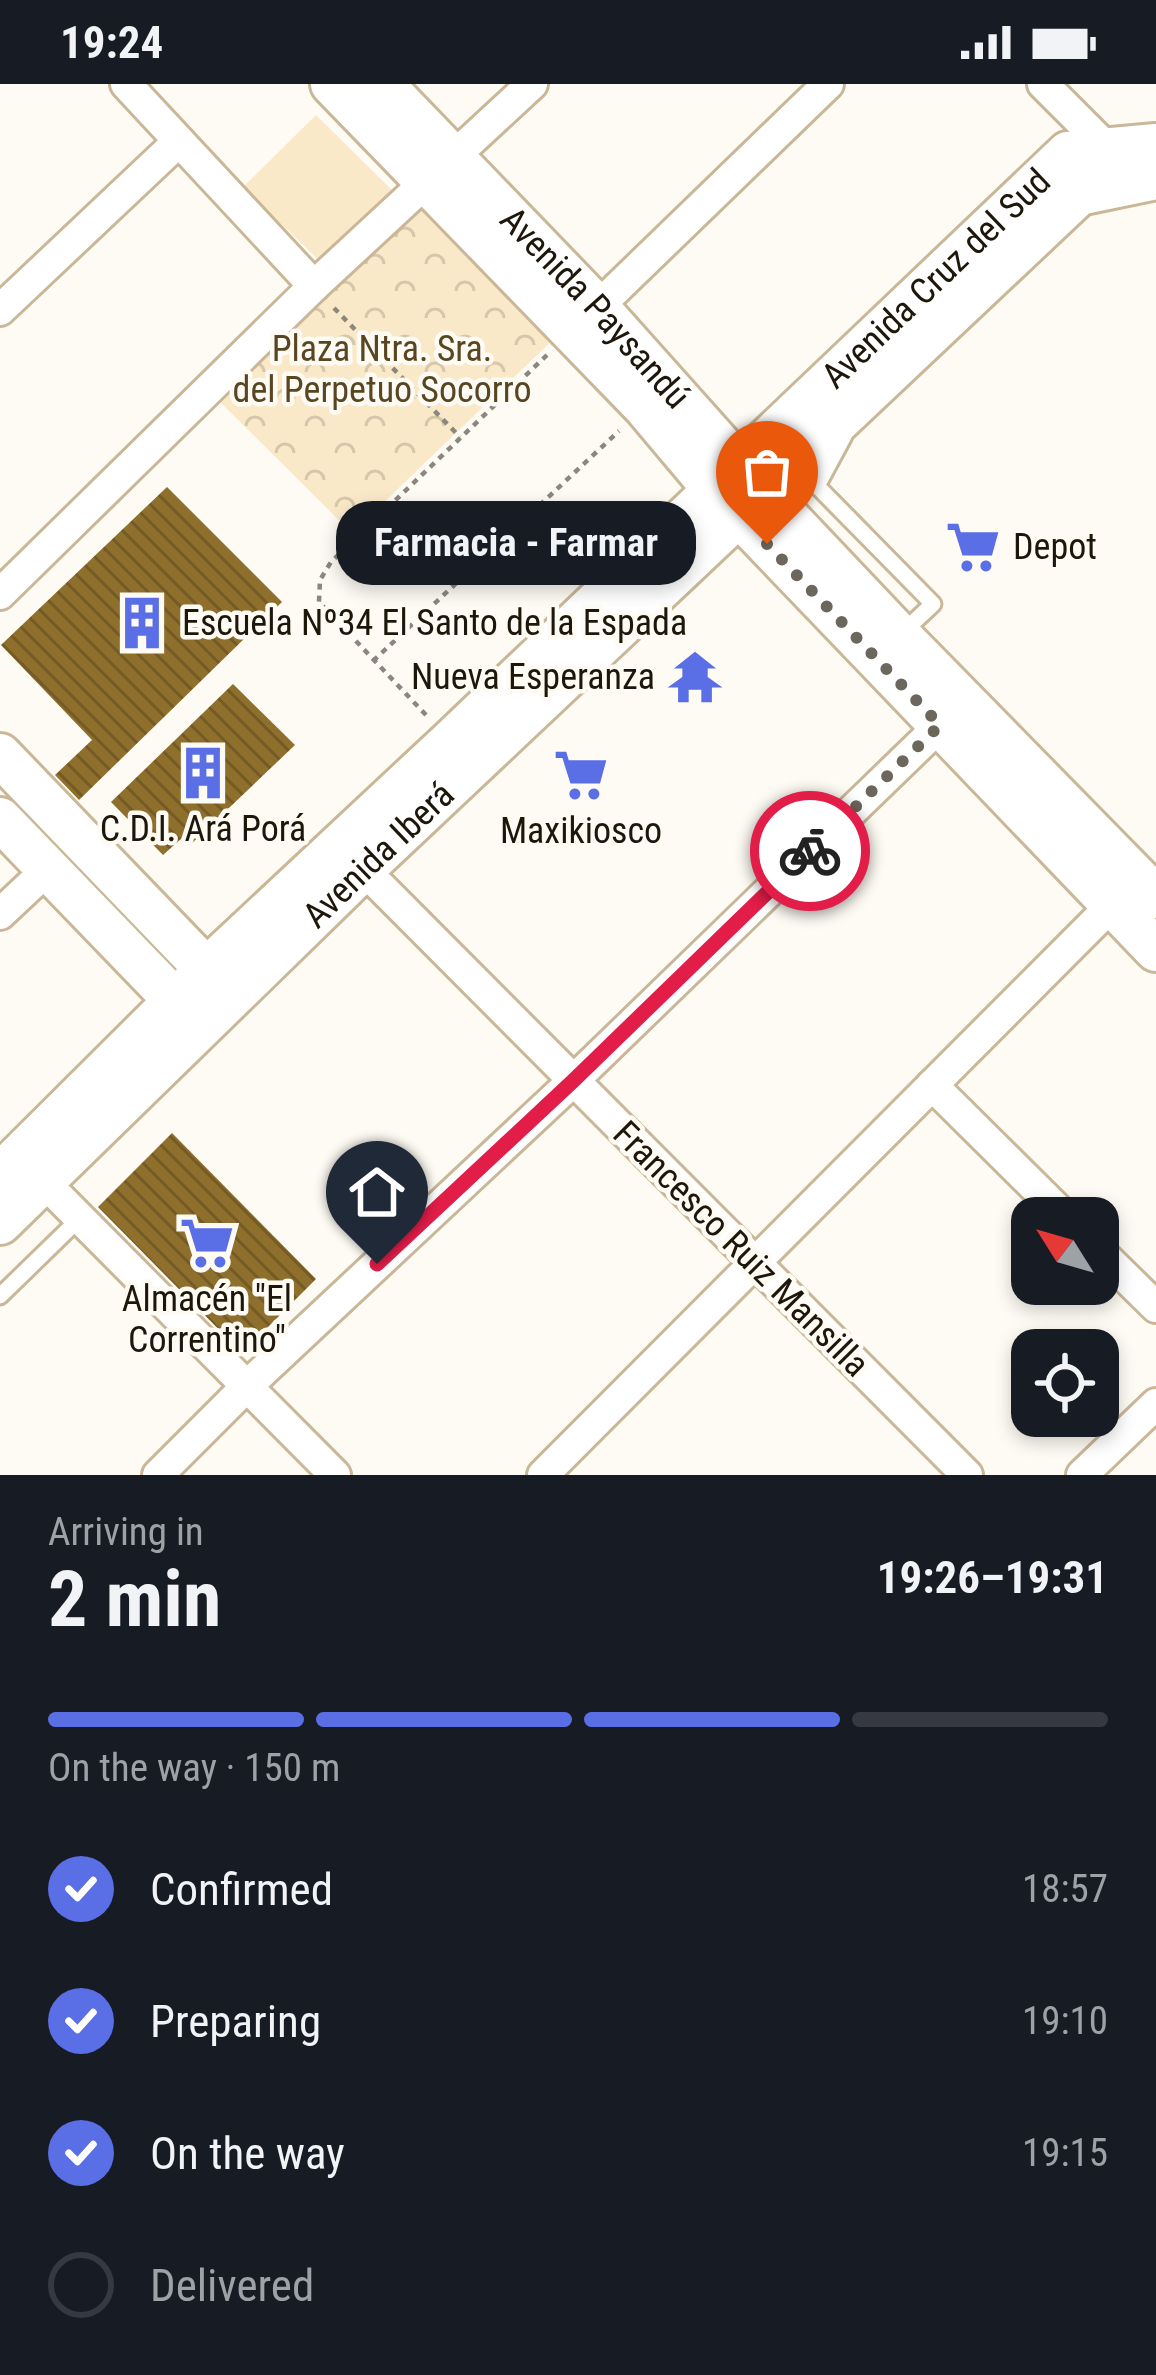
<!DOCTYPE html>
<meta charset="utf-8">
<style>
:root{--surface:#171b24;--page:#242831;--text:#f1f3f6;--muted:#9ea1a6;--line:#363941;--accent:#5a6ee5}
body{margin:0;font-family:"Roboto Condensed",sans-serif;background:var(--page);color:var(--text);height:100vh;display:flex;flex-direction:column;font-size:45px;white-space:nowrap}
*{box-sizing:border-box;margin:0}
p{font-size:39px;color:var(--muted)}
.icon{flex:none;width:66px;height:66px;fill:none;stroke:currentColor;stroke-width:2;stroke-linecap:round;stroke-linejoin:round}
.map{position:relative;height:1391px;overflow:hidden}
.panel{display:flex;flex-direction:column;background:var(--surface);flex:1}
.panel>*{flex:none}
.needle{width:78px;rotate:307deg}
.buttons{position:absolute;left:1011px;top:1113px;display:grid;gap:24px}
.buttons a{display:grid;place-items:center;width:108px;height:108px;border-radius:24px;background:var(--surface);box-shadow:0 6px 18px #0003;font-size:60px}
.pin{position:absolute;display:grid;place-items:center;width:102px;height:102px;color:#fff;margin:-123px -51px;border-radius:50% 50% 50% 0;rotate:-45deg;box-shadow:0 0 12px #0007}
.pin .icon{rotate:45deg}
.courier{position:absolute;display:grid;place-items:center;width:120px;height:120px;margin:-60px;border:9px solid #e11d48;border-radius:50%;background:#fff;color:#222;box-shadow:0 3px 15px #0007}
.bubble{position:absolute;height:84px;border-radius:36px;background:var(--surface);box-shadow:0 6px 18px #0003;font-size:39px;font-weight:700;line-height:84px;text-align:center}
.headline em{font-style:normal;font-weight:700}
.headline div{display:flex;flex-direction:column-reverse}
.headline{display:flex;align-items:center;justify-content:space-between;height:204px;padding:0 48px}
h1{font-size:78px;font-weight:700;line-height:90px}
.bar{display:grid;grid-template-columns:repeat(4,1fr);gap:18px 12px;align-content:center;height:144px;padding:0 48px}
.bar i{height:15px;border-radius:9px;background:var(--line)}
.bar .current{background:var(--accent)}
.bar p{grid-column:span 4}
ol{padding:0 48px;list-style:none}
li{display:flex;align-items:center;gap:36px;height:132px}
li p{margin-inline-start:auto}
li .icon{padding:12px;border-radius:50%;background:var(--accent);color:#fff;stroke-width:4}
li:last-child{color:var(--muted)}
li i{width:66px;height:66px;border:6px solid var(--line);border-radius:50%}
.status{display:flex;justify-content:space-between;align-items:center;height:84px;padding:0 60px;background:var(--surface);direction:ltr}
.status svg{height:33px;fill:currentColor}
.map>svg:first-child{display:block}
.park{fill:url(#park-crowns)}
.pitch{fill:#fae9c9}
.building{fill:url(#building-back-hatch)}
.lines{fill:none;stroke-linecap:round;stroke-linejoin:round}
.service-casing{stroke:#c9b797;stroke-width:21}
.minor-casing{stroke:#c9b797;stroke-width:36}
.secondary-casing{stroke:#c9b797;stroke-width:48}
.path{stroke:#8b877d;stroke-width:4.5;stroke-dasharray:6 6;stroke-linecap:butt}
.service{stroke:#fff;stroke-width:15}
.minor{stroke:#fff;stroke-width:30}
.secondary{stroke:#fff;stroke-width:42}
.done{stroke:#6c675d;stroke-width:12;stroke-dasharray:0 21.6}
.route{stroke:#e11d48;stroke-width:15}
.labels{text-anchor:middle;dominant-baseline:central;stroke-width:9;stroke-linejoin:round;paint-order:stroke}
.street-label{font-size:36px;fill:#1d170b;stroke:#fefbf4}
.park-label{font-size:36px;fill:#584521;stroke:#fefbf4}
.poi-label{font-size:36px;fill:#1d170b;stroke:#fefbf4}
</style>
<div class="status"><b>19:24</b><svg viewBox="0 0 49 12"><path d="M0 12V9h3v3zM5 12V6h3v6zM10 12V3h3v9zM15 12V0h3v12zM26 1h20v11H26zM47 4h2v5h-2z"/></svg></div>
<div class="map">
<svg width="1156" height="1391" viewBox="0 0 1156 1391">
<defs>
<pattern id="park-crowns" width="20" height="18" patternUnits="userSpaceOnUse" patternTransform="scale(3)"><rect width="20" height="18" fill="#fae9c9"/><path d="M2 6a3 3 0 1 1 6 0M12 15a3 3 0 1 1 6 0" fill="none" stroke="#d6c7ab"/></pattern>
<pattern id="building-back-hatch" width="6" height="6" patternUnits="userSpaceOnUse" patternTransform="scale(3)"><rect width="6" height="6" fill="#8f6f2c"/><path d="M-1 5l2 2M0 0l6 6M5-1l2 2" fill="none" stroke="#745a24"/></pattern>
</defs>
<rect width="100%" height="100%" fill="#fefbf4"/>
<!-- park -->
<polygon class="park" points="422,109 561,248 352,449 216,314"/>
<!-- pitch -->
<polygon class="pitch" points="316,31 397,111 325,182 243,103"/>
<!-- building -->
<g class="building">
<polygon points="167,403 282,518 79,716 55,691 92,656 1,561"/>
<polygon points="233,600 295,661 190,761 182,754 163,771 111,718"/>
<polygon points="172,1049 316,1195 242,1269 98,1123"/>
</g>
<g class="lines">
<defs>
<g id="service">
<polyline points="844,352 817,402 933,520 902,549"/>
<polyline points="0,1212 80,1134"/>
</g>
<g id="minor">
<polyline points="126,0 314,202"/>
<polyline points="1043,0 1108,65"/>
<polyline points="0,226 179,57"/>
<polyline points="582,238 828,0"/>
<polyline points="0,510 314,202 532,0"/>
<polyline points="363,785 967,1391"/>
<polyline points="0,830 48,785"/>
<polyline points="932,1001 1066,1134"/>
<polyline points="43,1097 335,1391"/>
<polyline points="1098,1166 1156,1223"/>
<polyline points="158,1391 246,1303 573,997 955,627"/>
<polyline points="543,1391 1112,821"/>
<polyline points="1082,1391 1156,1320"/>
</g>
<g id="secondary">
<polyline points="332,0 645,323 714,405 1156,866"/>
<path id="s1" d="M382,0L597,223L739,382L899,551L1156,813"/>
<polyline points="0,671 227,907"/>
<polyline points="0,735 195,937"/>
<path id="s2" d="M0,1091L206,886L451,657L1068,69L1156,61"/>
<path id="s3" d="M0,1139L363,785L1079,110L1156,94"/>
</g>
</defs>
<!-- service casing -->
<use href="#service" class="service-casing"/>
<!-- minor casing -->
<use href="#minor" class="minor-casing"/>
<!-- secondary casing -->
<use href="#secondary" class="secondary-casing"/>
<!-- path -->
<g class="path">
<polyline points="334,224 460,353"/>
<polyline points="373,577 619,347"/>
<polyline points="426,631 319,518 320,496 331,478 547,271"/>
</g>
<!-- service -->
<use href="#service" class="service"/>
<!-- minor -->
<use href="#minor" class="minor"/>
<!-- secondary -->
<use href="#secondary" class="secondary"/>
</g>
<g class="lines">
<!-- done -->
<polyline class="done" points="767,460 940,641 810,767"/>
<!-- route -->
<polyline class="route" points="377,1180 573,997 810,767"/>
</g>
<!-- icons -->
<defs>
<symbol id="supermarket-bare" viewBox="-9 -9 18 18"><path d="M-6-5.5h2.5l.6 2H6L4.5 2H-2.5L-4.4-4H-6ZM-1.5 3.2a1.3 1.3 0 1 0 .1 0ZM3 3.2a1.3 1.3 0 1 0 .1 0Z" fill="#5a6ee5" stroke="#fefbf4" stroke-width="2.5" paint-order="stroke"/></symbol>
<symbol id="building-bare" viewBox="-9 -9 18 18"><path d="M-4-6H4V6H1V3H-1V6H-4ZM-2.5-4.3h1.7v1.8h-1.7ZM.8-4.3h1.7v1.8H.8ZM-2.5-1h1.7V.8h-1.7ZM.8-1h1.7V.8H.8Z" fill="#5a6ee5" stroke="#fefbf4" stroke-width="2.5" paint-order="stroke"/></symbol>
<symbol id="temple-bare" viewBox="-9 -9 18 18"><path d="M0-6L5-2H3V0L6.5 2.5H4V6H1.5V3h-3V6H-4V2.5H-6.5L-3 0V-2H-5Z" fill="#5a6ee5" stroke="#fefbf4" stroke-width="2.5" paint-order="stroke"/></symbol>
</defs>
<g fill-rule="evenodd">
<use href="#supermarket-bare" x="935" y="425" width="76" height="76"/>
<use href="#building-bare" x="104" y="501" width="76" height="76"/>
<use href="#temple-bare" x="657" y="555" width="76" height="76"/>
<use href="#building-bare" x="165" y="651" width="76" height="76"/>
<use href="#supermarket-bare" x="543" y="653" width="76" height="76"/>
<use href="#supermarket-bare" x="169" y="1121" width="76" height="76"/>
</g>
<g class="labels">
<!-- street labels -->
<g class="street-label">
<text stroke="none"><textPath href="#s2" startOffset="1296">Avenida Cruz del Sud</textPath></text>
<text stroke="none"><textPath href="#s1" startOffset="309">Avenida Paysandú</textPath></text>
<text stroke="none"><textPath href="#s3" startOffset="528">Avenida Iberá</textPath></text>
<text transform="translate(741 1165) rotate(45)">Francesco Ruiz Mansilla</text>
</g>
<!-- park labels -->
<g class="park-label">
<text x="382" y="265">Plaza Ntra. Sra.<tspan x="382" dy="41">del Perpetuo Socorro</tspan></text>
</g>
<!-- poi labels -->
<g class="poi-label">
<text x="1013" y="463" text-anchor="start">Depot</text>
<text x="182" y="539" text-anchor="start">Escuela Nº34 El Santo de la Espada</text>
<text x="655" y="593" text-anchor="end">Nueva Esperanza</text>
<text x="203" y="745">C.D.I. Ará Porá</text>
<text x="581" y="747">Maxikiosco</text>
<text x="207" y="1215">Almacén "El<tspan x="207" dy="41">Correntino"</tspan></text>
</g>
</g>
</svg>
<div class="buttons">
<a><svg class="needle" viewBox="-14 -14 28 28"><path d="M0-13l5 13h-10z" fill="#e53935"/><path d="M0 13l5-13h-10z" fill="#9ea1a6"/></svg></a>
<a><svg class="icon" aria-label="locate" viewBox="0 0 24 24"><circle cx="12" cy="12" r="6"/><path d="M12 2v4M12 18v4M2 12h4M18 12h4"/></svg></a>
</div>
<div class="pin" style="left:767px;top:460px;background:#ea580c"><svg class="icon" aria-label="bag" viewBox="0 0 24 24"><path d="M5 8h14l-1 12H6zM9 8a3 3 0 0 1 6 0"/></svg></div>
<div class="pin" style="left:377px;top:1180px;background:#1f2937"><svg class="icon" aria-label="home" viewBox="0 0 24 24"><path d="M3 11l9-7 9 7M6 9v11h12V9"/></svg></div>
<div class="courier" style="left:810px;top:767px"><svg class="icon" aria-label="bike" viewBox="0 0 24 24"><circle cx="6" cy="16" r="4"/><circle cx="18" cy="16" r="4"/><path d="M6 16l4-8h5l3 8M10 8l3 8H6M13 5h3"/></svg></div>
<div class="bubble" style="left:336px;top:417px;width:360px">Farmacia - Farmar</div>
</div>
<section class="panel">
<div class="headline"><div><h1>2 min</h1><p>Arriving in</p></div><em>19:26–19:31</em></div>
<div class="bar"><i class="current"></i><i class="current"></i><i class="current"></i><i></i><p>On the way · 150 m</p></div>
<ol>
<li><svg class="icon" aria-label="check" viewBox="0 0 24 24"><path d="M5 12l5 5 9-10"/></svg>Confirmed<p>18:57</p></li>
<li><svg class="icon" aria-label="check" viewBox="0 0 24 24"><path d="M5 12l5 5 9-10"/></svg>Preparing<p>19:10</p></li>
<li><svg class="icon" aria-label="check" viewBox="0 0 24 24"><path d="M5 12l5 5 9-10"/></svg>On the way<p>19:15</p></li>
<li><i></i>Delivered</li>
</ol>
</section>
